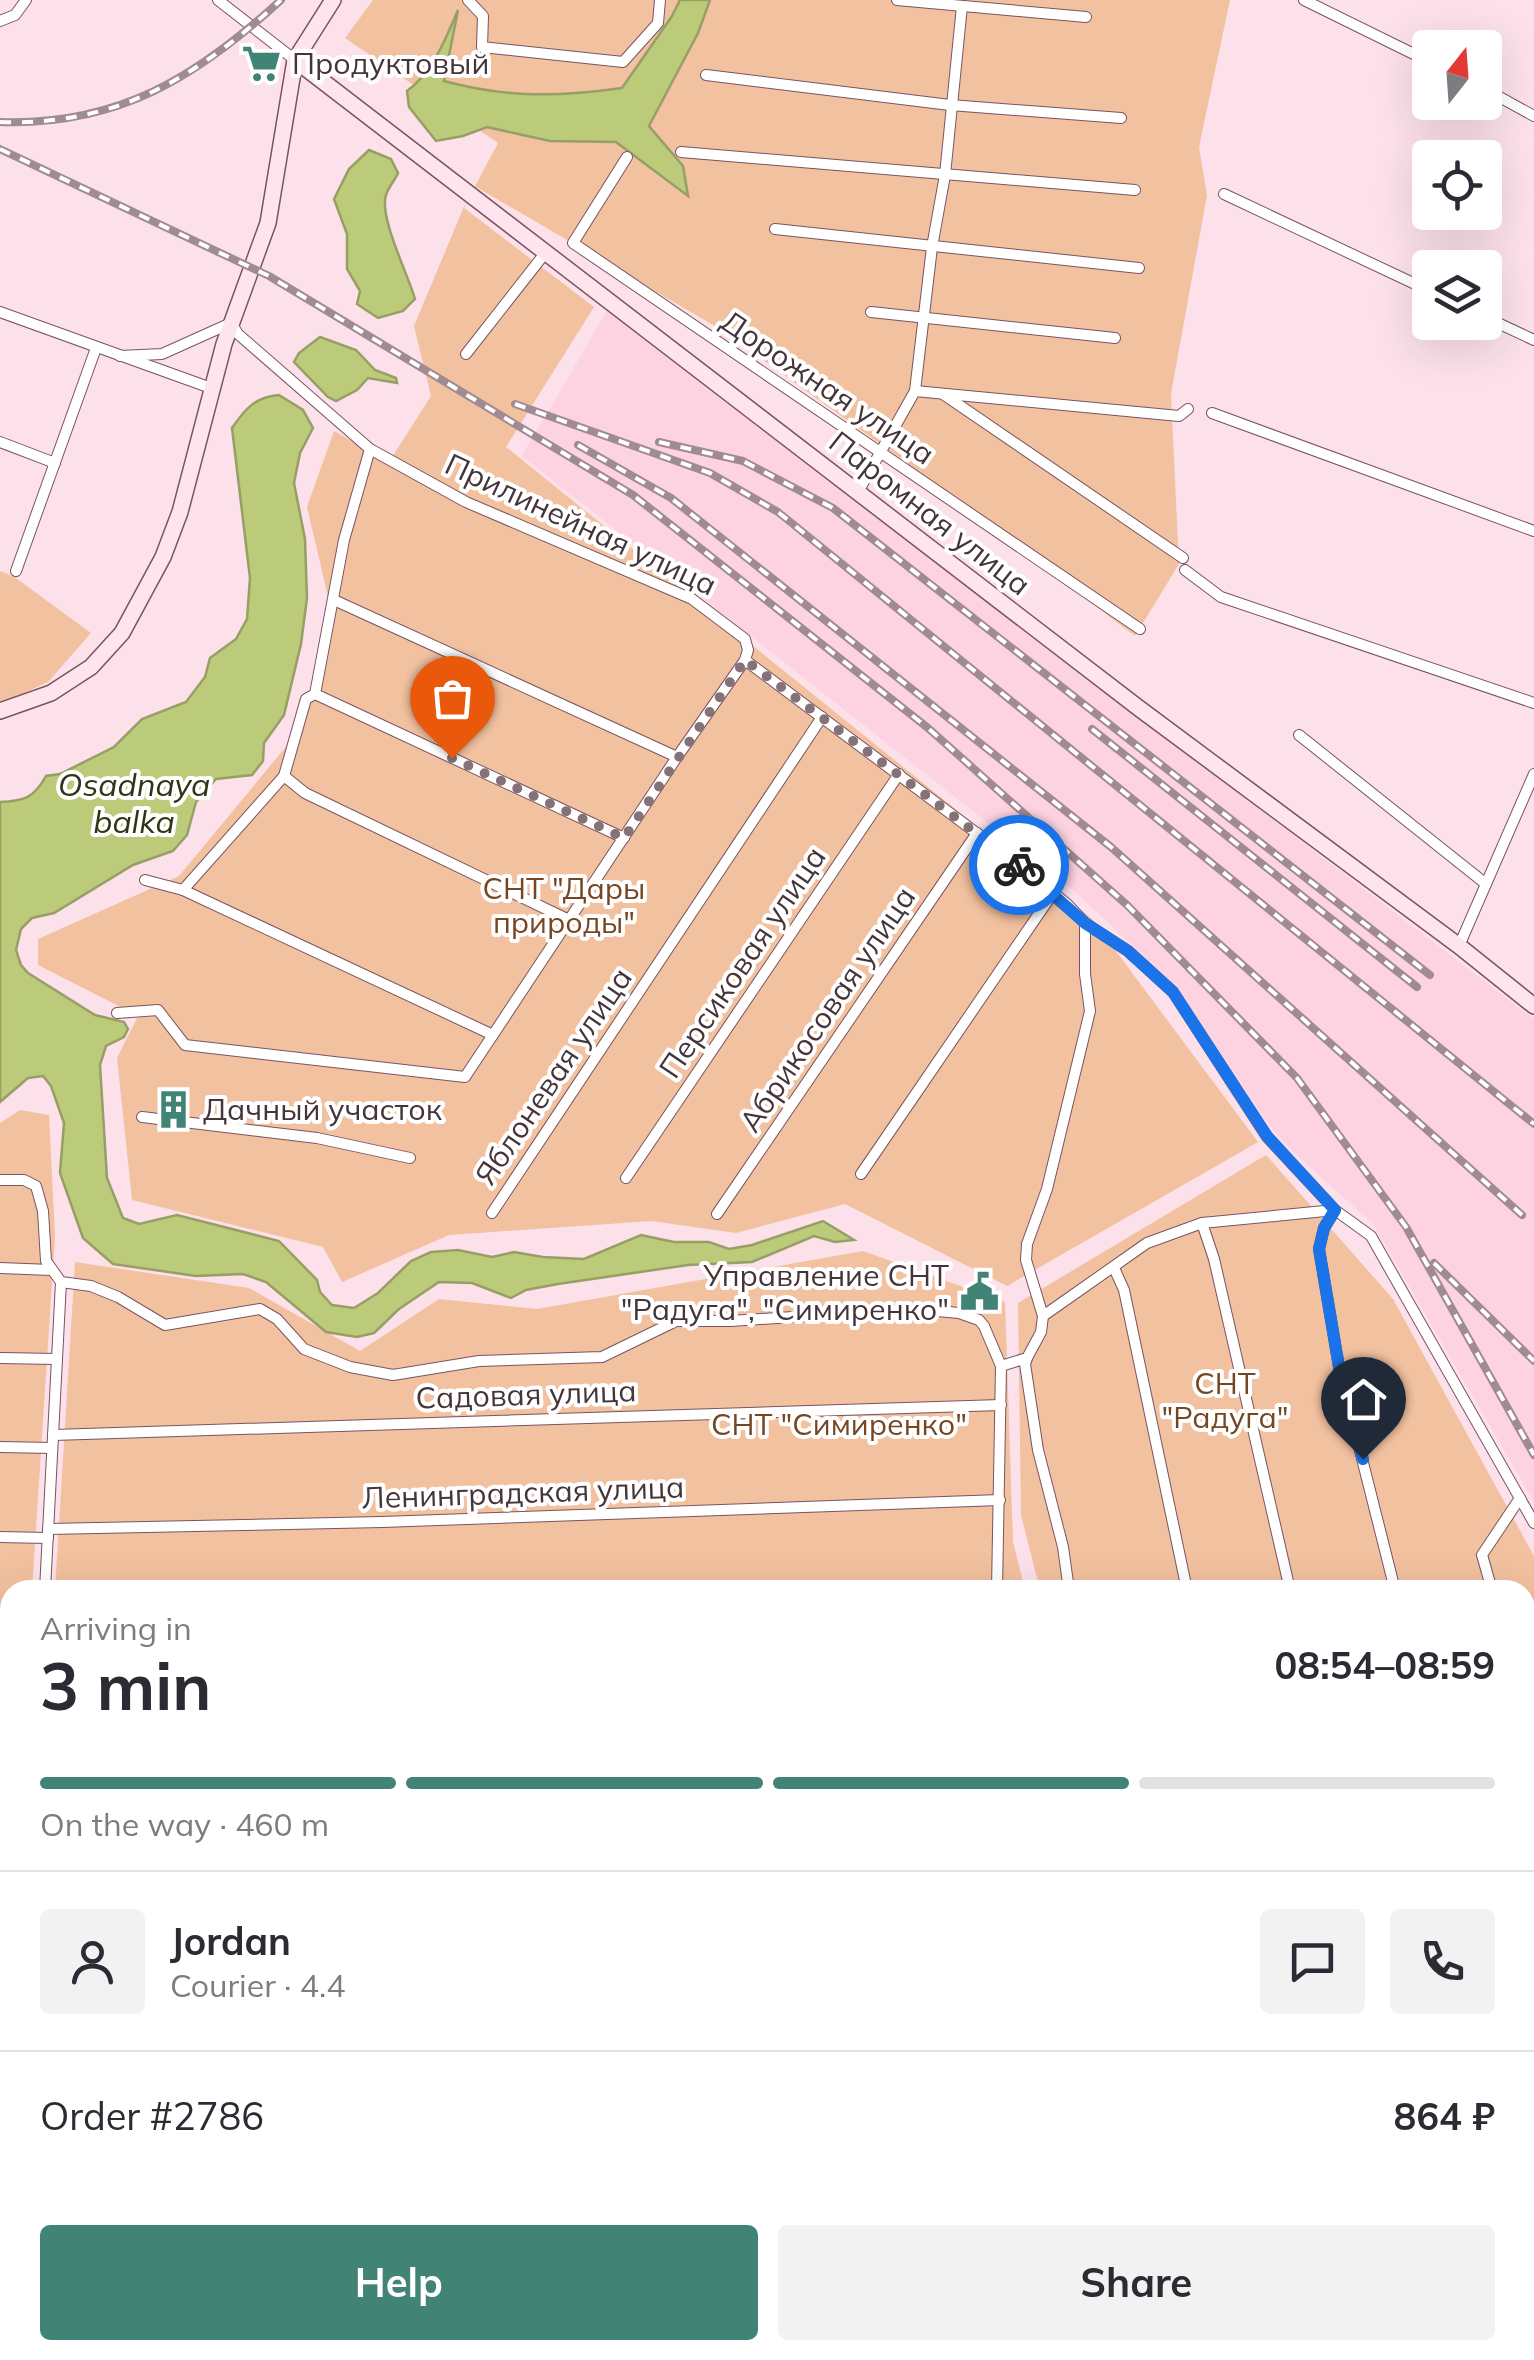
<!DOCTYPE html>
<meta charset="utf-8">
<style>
:root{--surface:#fff;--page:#f2f2f3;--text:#2b2b33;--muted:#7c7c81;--line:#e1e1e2;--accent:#418375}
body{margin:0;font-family:Mulish,sans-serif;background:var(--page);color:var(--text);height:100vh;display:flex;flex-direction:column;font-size:38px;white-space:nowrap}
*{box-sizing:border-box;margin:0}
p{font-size:32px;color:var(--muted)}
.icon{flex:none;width:55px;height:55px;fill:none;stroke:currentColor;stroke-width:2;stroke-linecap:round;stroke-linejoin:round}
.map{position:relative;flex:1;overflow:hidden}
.details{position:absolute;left:0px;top:1580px;width:1535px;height:780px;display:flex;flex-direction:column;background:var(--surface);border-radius:30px 30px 0 0;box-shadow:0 10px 40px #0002}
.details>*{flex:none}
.needle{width:65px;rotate:17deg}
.buttons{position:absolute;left:1412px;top:30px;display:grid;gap:20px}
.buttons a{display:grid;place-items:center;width:90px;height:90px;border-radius:10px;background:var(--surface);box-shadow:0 10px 40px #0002;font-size:50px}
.pin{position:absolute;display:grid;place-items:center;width:85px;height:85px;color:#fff;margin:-102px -42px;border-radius:50% 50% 50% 0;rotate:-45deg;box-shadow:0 0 10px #0007}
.pin .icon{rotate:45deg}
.courier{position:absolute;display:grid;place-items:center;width:100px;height:100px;margin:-50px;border:8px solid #1a73e8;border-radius:50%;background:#fff;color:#222;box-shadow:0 2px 12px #0007}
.overview em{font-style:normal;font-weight:700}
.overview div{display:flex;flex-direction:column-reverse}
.overview{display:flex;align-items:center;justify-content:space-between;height:170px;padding:0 40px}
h1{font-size:65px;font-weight:700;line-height:75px}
.bar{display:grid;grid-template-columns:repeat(4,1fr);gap:15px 10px;align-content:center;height:120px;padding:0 40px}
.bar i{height:12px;border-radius:8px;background:var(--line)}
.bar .current{background:var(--accent)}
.bar p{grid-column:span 4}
.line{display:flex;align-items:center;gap:25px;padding:0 40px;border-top:2px solid var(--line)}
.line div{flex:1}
.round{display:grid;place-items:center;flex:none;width:105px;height:105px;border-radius:10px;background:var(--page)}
.action{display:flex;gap:20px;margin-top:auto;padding:20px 40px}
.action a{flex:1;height:115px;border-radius:10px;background:var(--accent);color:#fff;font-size:40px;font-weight:700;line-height:115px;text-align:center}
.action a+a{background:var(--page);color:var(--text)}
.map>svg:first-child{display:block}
.built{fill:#fed3e1}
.green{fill:#f2c19f}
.water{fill:#bccb79;stroke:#989e66;stroke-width:2.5}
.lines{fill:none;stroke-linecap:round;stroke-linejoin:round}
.street-casing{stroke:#795460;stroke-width:12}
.secondary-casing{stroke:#795460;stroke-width:18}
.street{stroke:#fff;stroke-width:10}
.secondary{stroke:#fee4ed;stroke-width:15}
.rail-casing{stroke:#a18b93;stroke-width:8}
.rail{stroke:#fff;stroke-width:4;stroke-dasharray:11;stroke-linecap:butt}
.done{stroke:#857178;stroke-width:10;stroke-dasharray:0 18}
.route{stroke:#1a73e8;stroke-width:12}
.labels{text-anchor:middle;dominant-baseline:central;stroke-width:8;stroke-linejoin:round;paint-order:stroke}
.poi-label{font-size:30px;fill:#45343a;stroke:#fff;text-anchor:start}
.street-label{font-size:30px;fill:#45343a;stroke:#fff}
.park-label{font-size:30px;fill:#754621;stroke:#fff}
.water-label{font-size:32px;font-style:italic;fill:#303613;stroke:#fff}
</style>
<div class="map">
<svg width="1534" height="2360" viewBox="0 0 1534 2360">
<rect width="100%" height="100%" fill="#fce1ea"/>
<!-- built -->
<polygon class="built" points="607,311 1534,1019 1534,1502 1373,1224 1290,1149 1267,1123 1177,987 1073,890 522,456"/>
<!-- green -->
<g class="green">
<polygon points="373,0 1230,0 1199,147 1207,195 1171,394 1179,564 1135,636 897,456 720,329 476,187 464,208 594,307 506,447 1092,919 1258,1142 1007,1286 845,1204 736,1233 651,1221 449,1235 342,1282 323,1247 132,1200 117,1058 138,1016 38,965 38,939 179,876 289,743 312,692 329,601 307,507 334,431 389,462 431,396 414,326 463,209 498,143 345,38"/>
<polygon points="0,571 13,576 91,633 48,682 0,704"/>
<polygon points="20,1110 49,1115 55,1236 32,1590 10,1590 10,1708 0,1707 0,1123"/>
<polygon points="1266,1155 1393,1299 1534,1556 1534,2360 1235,2360 1233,2350 1525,2350 1525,1590 1040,1590 1021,1515 1018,1303"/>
<polygon points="863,1251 1005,1302 1013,1542 1025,1590 55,1590 75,1262 249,1288 360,1351 439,1299 537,1309"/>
<polygon points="0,1736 10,1737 10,1962 0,1962"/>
<polygon points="10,1994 10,2350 1219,2350 1221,2360 0,2360 0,1995"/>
</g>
<!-- water -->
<g class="water">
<path d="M680,0H710L698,33L649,126L683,166L688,196L616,142L550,141L487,127L463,136L436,141L409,107L407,91C433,72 446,38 458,10L444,81C507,98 558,97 622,88L672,16Z"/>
<path d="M369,150L391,159L398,173C395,180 388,188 386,195C379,218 408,274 415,299L403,311L378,318L357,304L360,291L347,269V234L334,199L349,169Z"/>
<polygon points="320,337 356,350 375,370 396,378 397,383 368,378 357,390 336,401 328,397 294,362 299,353"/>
<path d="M279,395L303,410L313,428L300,453L294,483L305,539L307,598L301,644L284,715L264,743L263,761L252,775L216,779L196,802L187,835L173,851L133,865L54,913L32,918L21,929L16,950L21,965L28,973L95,1015L124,1022L128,1029L124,1037L106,1046L100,1065L107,1178L123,1218L139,1224L177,1215L279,1241L317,1280L320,1292L332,1305L354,1308L378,1293L411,1261L431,1252L458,1250L492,1257L514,1252L543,1257L584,1259L641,1235L674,1242H709L729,1249L752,1245L823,1221L854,1240L835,1242L814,1236L752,1262L688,1265L558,1284L526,1290L511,1298L472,1283L439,1282L399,1309L374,1333L357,1337L326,1332L266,1282L243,1274L196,1276L113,1264L83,1238L60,1173L64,1123L51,1086L43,1076L28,1078L0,1102V802C24,801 34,798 46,776L60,774L114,747L142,719L186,702L205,677L210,658L236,639L247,619L250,578L232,428C245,409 255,397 279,395Z"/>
</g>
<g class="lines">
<defs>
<g id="street">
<polyline points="218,0 295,60"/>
<polyline points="468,0 483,16 482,47 623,62 658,23 660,0"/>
<polyline points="897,0 1086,17"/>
<polyline points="1304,0 1430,62"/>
<polyline points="0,21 15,15 26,0"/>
<polyline points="706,75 950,105 1121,118"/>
<polyline points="1485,89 1534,116"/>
<polyline points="681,152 1135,190"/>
<polyline points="627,157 573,243 1140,629"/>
<polyline points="1224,194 1430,291"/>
<polyline points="775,229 1139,268"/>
<polyline points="0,312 211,388"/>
<polyline points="871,312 1115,338"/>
<polyline points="1485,317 1534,340"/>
<polyline points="466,354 546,252"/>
<polyline points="120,356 162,354 231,323 238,334 370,449 466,502 692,599 745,639 748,650 745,660 1014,861 1067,904 1085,923 1128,951 1173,992 1267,1137 1335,1210 1324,1228 1319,1249 1339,1367 1395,1590"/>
<polyline points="915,391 1179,416 1188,409"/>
<polyline points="943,394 1183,558"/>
<polyline points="1212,413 1534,531"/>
<polyline points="0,442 55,463"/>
<polyline points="858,492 915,391 932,247 945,175 962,6"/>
<polyline points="1185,570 1221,597 1534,703"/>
<polyline points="16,571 96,348"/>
<polyline points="334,600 677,757"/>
<polyline points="315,694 624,838"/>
<polyline points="1299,735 1486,884"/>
<polyline points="284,776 305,793 569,920"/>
<polyline points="145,880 183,890 493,1035"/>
<polyline points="183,890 284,776 306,699 315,694 344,540 370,449"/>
<polyline points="1459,946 1534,774"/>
<polyline points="117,1013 158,1010 185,1045 465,1077 677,757 745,660"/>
<polyline points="142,1117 317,1138 410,1158"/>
<polyline points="861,1174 1053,893"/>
<polyline points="626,1178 899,774"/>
<polyline points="0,1180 24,1180 36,1186 43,1211 46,1261 61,1282 91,1286 118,1297 165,1325 260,1309 277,1319 304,1349 350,1367 393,1375 479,1361 602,1357 676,1321 731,1321 916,1309 959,1313 979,1320 984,1326 1001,1366 997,1590"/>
<polyline points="492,1213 822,717"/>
<polyline points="717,1214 977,833"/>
<polyline points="1202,1223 1214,1259 1290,1590"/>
<polyline points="0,1268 51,1270"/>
<polyline points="1114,1268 1124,1290 1187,1590"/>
<polyline points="1043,1316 1026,1260 1027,1244 1047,1189 1090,1011 1085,974 1085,923"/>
<polyline points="0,1358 57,1359"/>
<polyline points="1027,1358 1025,1364 1038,1450 1063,1547 1069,1590"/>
<polyline points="1001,1366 1027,1358 1041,1332 1043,1316 1147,1243 1202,1223 1335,1210 1371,1236 1534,1523"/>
<polyline points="53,1435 1001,1405"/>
<polyline points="0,1447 52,1448"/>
<polyline points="48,1529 382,1522 1000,1500"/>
<polyline points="0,1537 48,1538"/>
<polyline points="45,1590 61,1282"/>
<polyline points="1492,1590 1482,1555 1520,1498"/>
<polyline points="0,1626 10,1626"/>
<polyline points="0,1719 10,1719"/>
<polyline points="1525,1791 1534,1789"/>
<polyline points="1525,1894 1534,1892"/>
<polyline points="1525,2008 1534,2007"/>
<polyline points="1525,2118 1534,2117"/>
<polyline points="1525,2249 1534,2247"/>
<polyline points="0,2311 10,2325"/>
<polyline points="27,2350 34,2360"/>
<polyline points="160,2350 167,2360"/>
<polyline points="694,2350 700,2360"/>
<polyline points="1074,2350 1114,2355 1158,2350"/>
<polyline points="1214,2350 1217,2360"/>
<polyline points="905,2360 911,2350"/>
<polyline points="1489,2360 1534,2351"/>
</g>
<g id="secondary">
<polyline points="295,60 1140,709 1459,946 1534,1006"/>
<polyline points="0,711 51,693 91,667 122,633 163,557 180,512 224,344 268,223 295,60 333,0"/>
</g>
</defs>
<!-- street casing -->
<use href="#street" class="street-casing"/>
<!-- secondary casing -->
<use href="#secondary" class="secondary-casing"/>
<!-- street -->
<use href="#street" class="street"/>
<!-- secondary -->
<use href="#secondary" class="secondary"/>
<defs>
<g id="rail">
<path d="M0,122C118,126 197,77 281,0"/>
<polyline points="0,149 269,276 633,495 928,728 1127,905 1297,1078 1406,1227 1534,1455"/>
<polyline points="515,404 710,473 778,512 1534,1124"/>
<polyline points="659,442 743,461 833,508 1430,975"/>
<polyline points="578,445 671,498 1111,847 1522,1215"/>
<polyline points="1092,729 1417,987"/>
<polyline points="1434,1263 1534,1361"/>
</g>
</defs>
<!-- rail casing -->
<use href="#rail" class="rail-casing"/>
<!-- rail -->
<use href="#rail" class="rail"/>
</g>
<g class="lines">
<!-- done -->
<polyline class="done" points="452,758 624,838 745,660 1019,865"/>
<!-- route -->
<polyline class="route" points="1019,865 1085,923 1128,951 1173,992 1267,1136 1335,1210 1324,1228 1319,1249 1339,1367 1363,1459"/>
</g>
<!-- icons -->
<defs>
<symbol id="supermarket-bare" viewBox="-9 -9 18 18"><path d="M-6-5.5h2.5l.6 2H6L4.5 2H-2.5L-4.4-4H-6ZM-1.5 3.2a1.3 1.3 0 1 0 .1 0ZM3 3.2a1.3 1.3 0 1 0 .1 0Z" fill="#418375" stroke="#fff" stroke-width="2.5" paint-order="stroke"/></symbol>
<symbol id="building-bare" viewBox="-9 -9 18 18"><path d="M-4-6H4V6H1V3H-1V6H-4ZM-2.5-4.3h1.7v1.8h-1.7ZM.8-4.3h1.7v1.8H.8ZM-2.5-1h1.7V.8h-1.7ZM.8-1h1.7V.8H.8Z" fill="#418375" stroke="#fff" stroke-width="2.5" paint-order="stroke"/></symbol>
<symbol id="civic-bare" viewBox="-9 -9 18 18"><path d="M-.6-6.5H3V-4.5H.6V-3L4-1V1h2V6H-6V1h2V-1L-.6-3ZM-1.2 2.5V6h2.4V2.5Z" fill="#418375" stroke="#fff" stroke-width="2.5" paint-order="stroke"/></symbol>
</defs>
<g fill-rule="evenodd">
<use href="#supermarket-bare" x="234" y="36" width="55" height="55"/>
<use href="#building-bare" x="146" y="1082" width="55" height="55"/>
<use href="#civic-bare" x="952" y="1264" width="55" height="55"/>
</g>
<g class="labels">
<!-- poi labels -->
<g class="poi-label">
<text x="292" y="63">Продуктовый</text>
<text x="203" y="1109">Дачный участок</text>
<text x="949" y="1275" text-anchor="end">Управление СНТ<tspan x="949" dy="34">"Радуга", "Симиренко"</tspan></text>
</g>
<!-- street labels -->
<g class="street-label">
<text transform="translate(828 387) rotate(34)">Дорожная улица</text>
<text transform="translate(930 513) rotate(38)">Паромная улица</text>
<text transform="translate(581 524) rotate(25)">Прилинейная улица</text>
<text transform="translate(742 962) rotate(-56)">Персиковая улица</text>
<text transform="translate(827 1009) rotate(-56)">Абрикосовая улица</text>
<text transform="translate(553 1076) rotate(-56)">Яблоневая улица</text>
<text transform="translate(526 1394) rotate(-2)">Садовая улица</text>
<text transform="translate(523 1492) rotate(-2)">Ленинградская улица</text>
</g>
<!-- park labels -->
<g class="park-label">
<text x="564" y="888">СНТ "Дары<tspan x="564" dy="34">природы"</tspan></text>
<text x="1225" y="1383">СНТ<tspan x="1225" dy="34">"Радуга"</tspan></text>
<text x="839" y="1424">СНТ "Симиренко"</text>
</g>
<!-- water labels -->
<g class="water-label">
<text x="134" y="784">Osadnaya<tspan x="134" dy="37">balka</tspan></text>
</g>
</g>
</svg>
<div class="buttons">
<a><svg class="needle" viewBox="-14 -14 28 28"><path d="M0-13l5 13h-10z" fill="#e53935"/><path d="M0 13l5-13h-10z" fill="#7c7c81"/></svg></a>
<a><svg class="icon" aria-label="locate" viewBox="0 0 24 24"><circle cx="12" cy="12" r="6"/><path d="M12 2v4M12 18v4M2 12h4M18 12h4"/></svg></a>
<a><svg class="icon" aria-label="layers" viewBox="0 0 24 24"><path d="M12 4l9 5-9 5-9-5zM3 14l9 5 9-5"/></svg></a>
</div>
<div class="pin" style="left:452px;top:758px;background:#ea580c"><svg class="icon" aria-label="bag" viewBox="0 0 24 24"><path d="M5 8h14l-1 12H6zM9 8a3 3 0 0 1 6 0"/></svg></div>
<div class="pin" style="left:1363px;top:1459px;background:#1f2937"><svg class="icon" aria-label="home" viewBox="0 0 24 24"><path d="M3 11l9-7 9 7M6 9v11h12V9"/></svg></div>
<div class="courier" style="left:1019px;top:865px"><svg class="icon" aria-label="bike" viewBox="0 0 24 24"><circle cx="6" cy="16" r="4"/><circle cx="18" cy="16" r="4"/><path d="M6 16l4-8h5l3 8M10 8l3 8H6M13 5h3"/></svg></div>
<section class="details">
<div class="overview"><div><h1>3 min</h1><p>Arriving in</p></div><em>08:54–08:59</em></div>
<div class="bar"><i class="current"></i><i class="current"></i><i class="current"></i><i></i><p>On the way · 460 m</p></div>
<div class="line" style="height:180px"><a class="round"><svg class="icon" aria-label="person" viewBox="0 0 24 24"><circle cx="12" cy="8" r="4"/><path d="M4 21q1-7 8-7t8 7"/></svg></a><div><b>Jordan</b><p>Courier · 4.4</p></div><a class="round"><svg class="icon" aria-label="chat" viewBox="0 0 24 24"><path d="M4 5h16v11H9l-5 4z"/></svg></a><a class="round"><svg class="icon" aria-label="phone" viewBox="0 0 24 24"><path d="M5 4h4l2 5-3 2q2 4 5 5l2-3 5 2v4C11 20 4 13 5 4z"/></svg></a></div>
<div class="line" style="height:130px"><div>Order #2786</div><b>864 ₽</b></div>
<div class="action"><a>Help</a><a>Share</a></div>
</section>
</div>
